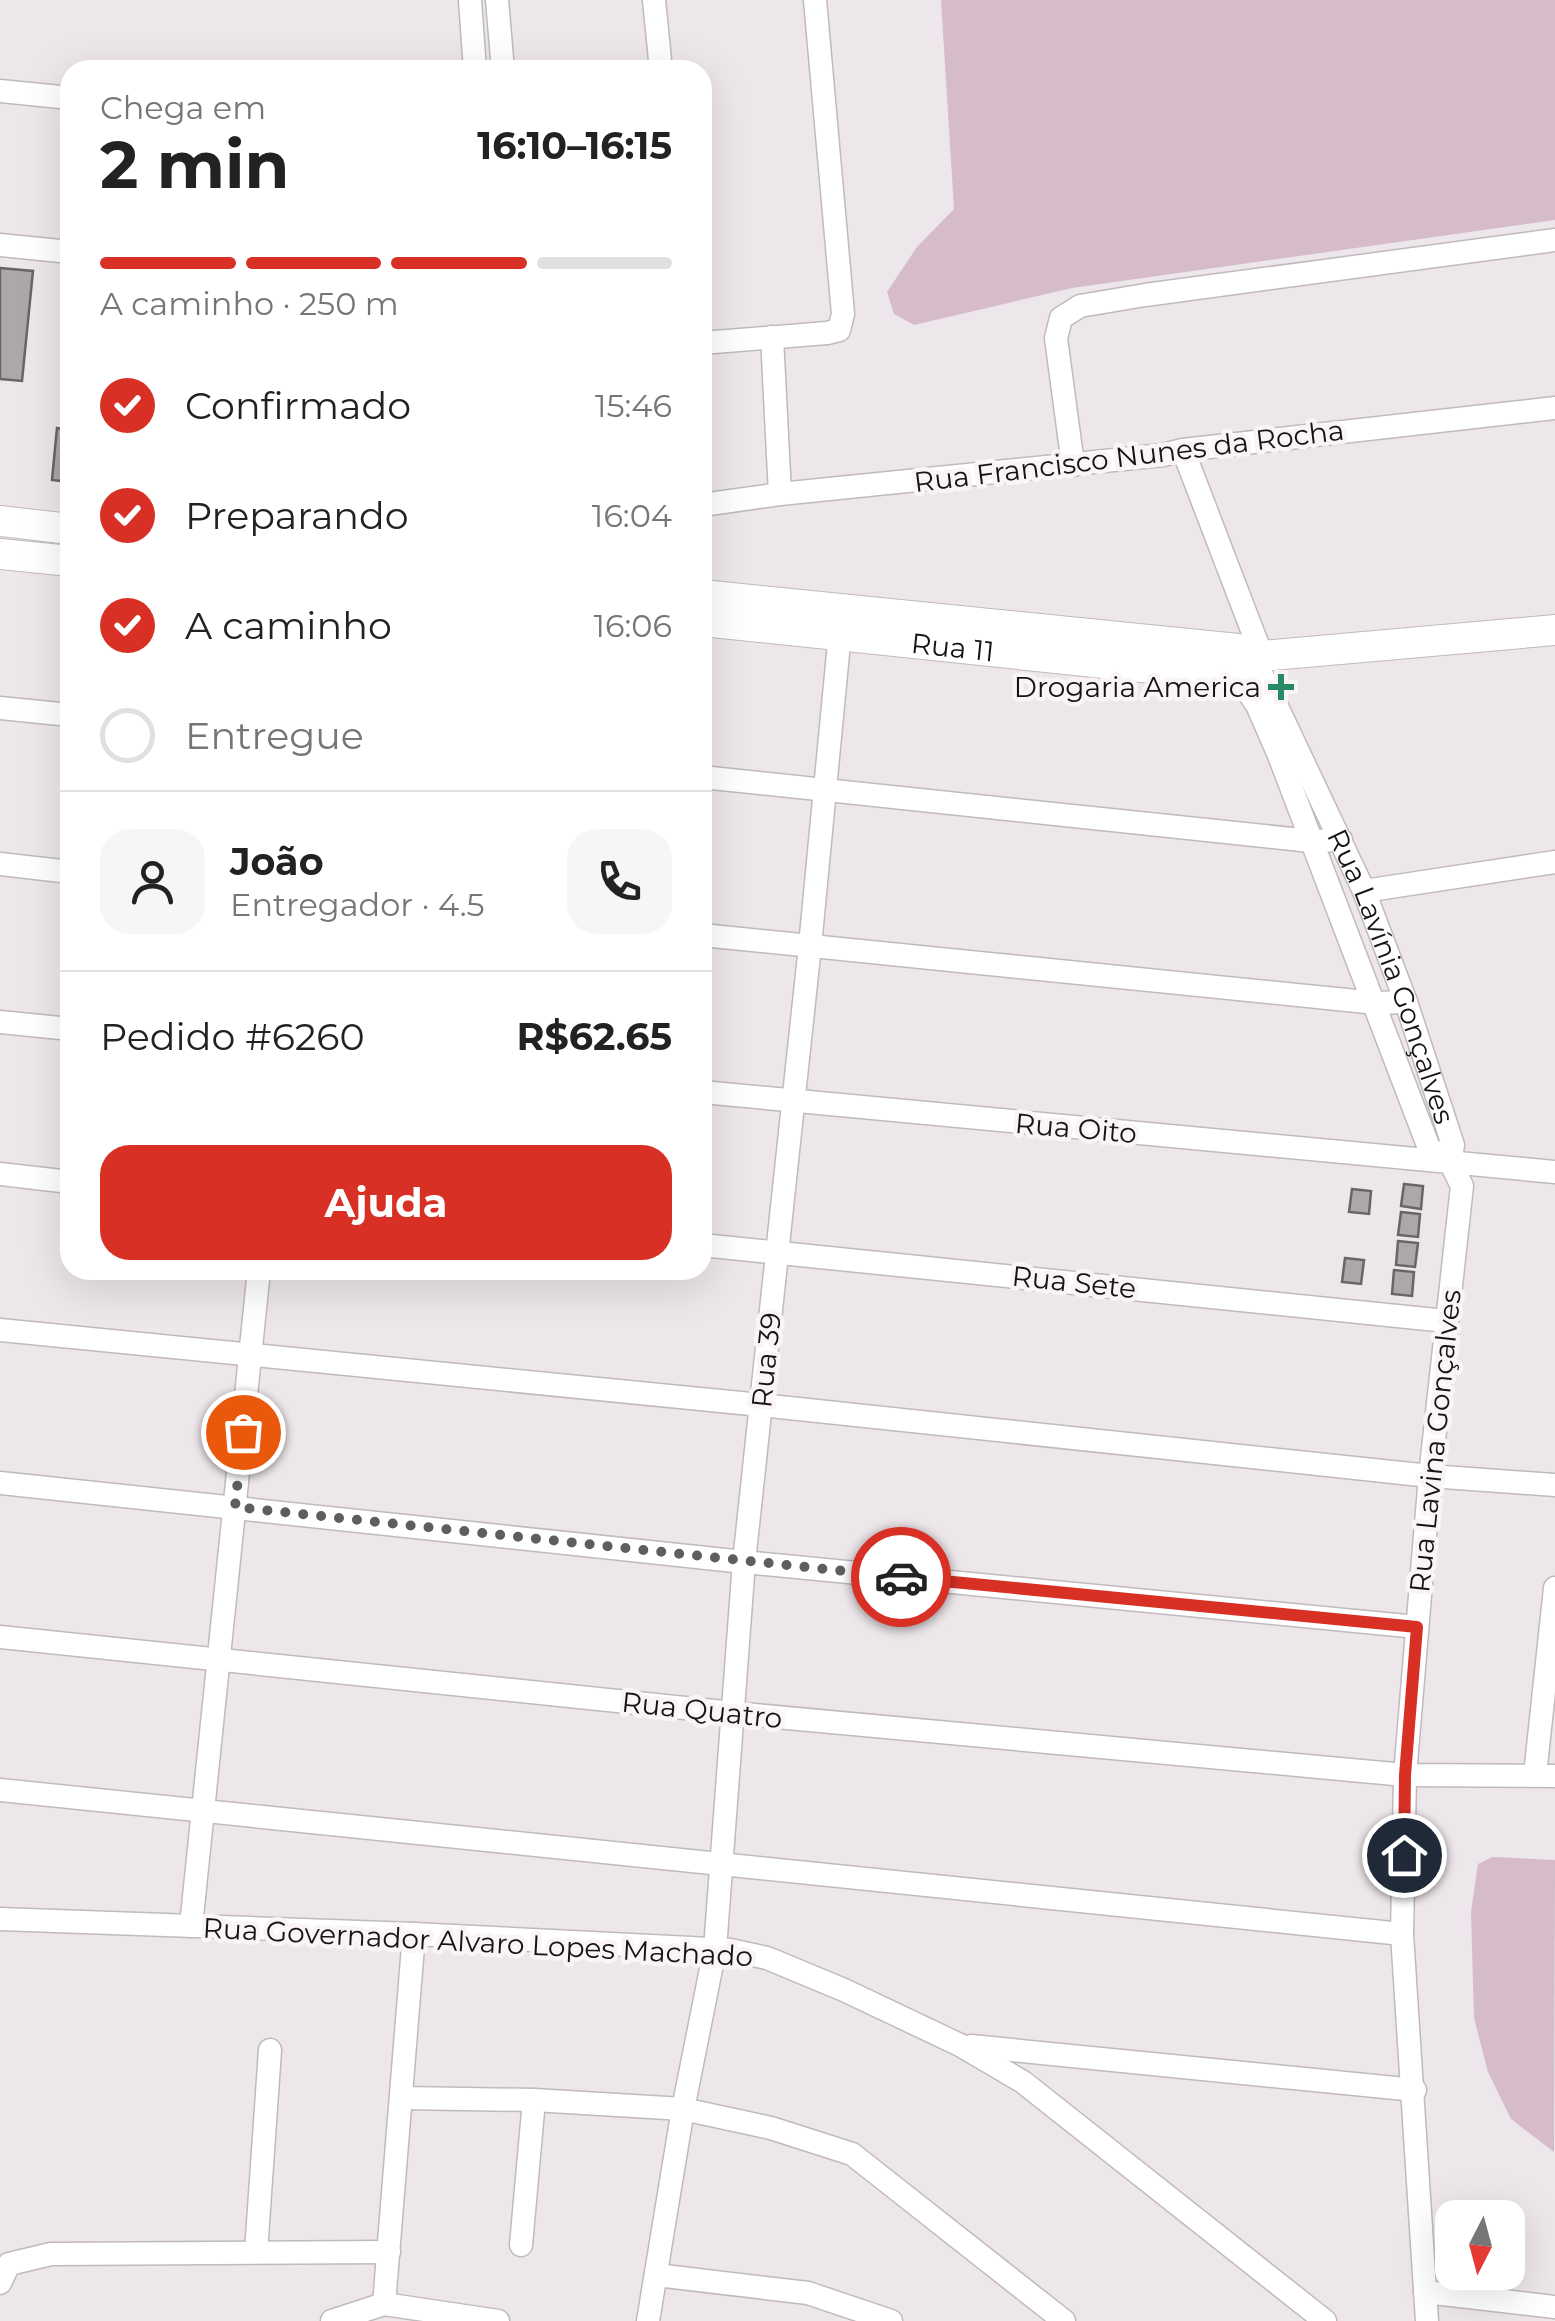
<!DOCTYPE html>
<html lang="pt">
<meta charset="utf-8">
<style>
:root{--surface:#fff;--page:#f6f6f6;--text:#222;--muted:#767676;--line:#e0e0e0;--accent:#d93025}
body{margin:0;font-family:Montserrat,sans-serif;background:var(--page);color:var(--text);height:100vh;display:flex;flex-direction:column;font-size:38px;white-space:nowrap}
*{box-sizing:border-box;margin:0}
p{font-size:32px;color:var(--muted)}
.icon{flex:none;width:55px;height:55px;fill:none;stroke:currentColor;stroke-width:2;stroke-linecap:round;stroke-linejoin:round}
.map{position:relative;flex:1;overflow:hidden}
.side{position:absolute;left:60px;top:60px;width:652px;height:1220px;display:flex;flex-direction:column;background:var(--surface);border-radius:30px;box-shadow:0 10px 40px #0002}
.side>*{flex:none}
.needle{width:65px;rotate:186deg}
.tools{position:absolute;left:1435px;top:2200px;display:grid;gap:20px}
.tools a{display:grid;place-items:center;width:90px;height:90px;border-radius:20px;background:var(--surface);box-shadow:0 10px 40px #0002;font-size:50px}
.pin{position:absolute;display:grid;place-items:center;width:85px;height:85px;color:#fff;margin:-42px;border:5px solid #fff;border-radius:50%;box-shadow:0 2px 10px #0007}
.courier{position:absolute;display:grid;place-items:center;width:100px;height:100px;margin:-50px;border:8px solid #d93025;border-radius:50%;background:#fff;color:#222;box-shadow:0 2px 12px #0007}
.headline em{font-style:normal;font-weight:700}
.headline div{display:flex;flex-direction:column-reverse}
.headline{display:flex;align-items:center;justify-content:space-between;height:170px;padding:0 40px}
h1{font-size:65px;font-weight:700;line-height:75px}
.bar{display:grid;grid-template-columns:repeat(4,1fr);gap:15px 10px;align-content:center;height:120px;padding:0 40px}
.bar i{height:12px;border-radius:8px;background:var(--line)}
.bar .selected{background:var(--accent)}
.bar p{grid-column:span 4}
.line{display:flex;align-items:center;gap:25px;padding:0 40px;border-top:2px solid var(--line)}
.line div{flex:1}
.round{display:grid;place-items:center;flex:none;width:105px;height:105px;border-radius:30px;background:var(--page)}
ol{padding:0 40px;list-style:none}
li{display:flex;align-items:center;gap:30px;height:110px}
li p{margin-inline-start:auto}
li .icon{padding:10px;border-radius:50%;background:var(--accent);color:#fff;stroke-width:4}
li:last-child{color:var(--muted)}
li i{width:55px;height:55px;border:5px solid var(--line);border-radius:50%}
.action{display:flex;gap:20px;margin-top:auto;padding:20px 40px}
.action a{flex:1;height:115px;border-radius:30px;background:var(--accent);color:#fff;font-size:40px;font-weight:700;line-height:115px;text-align:center}
.map>svg:first-child{display:block}
.green{fill:#d6bbca}
.building{fill:#ada6aa;stroke:#696467;stroke-width:2.5}
.lines{fill:none;stroke-linecap:round;stroke-linejoin:round}
.minor-casing{stroke:#c0b9bd;stroke-width:25}
.secondary-casing{stroke:#c0b9bd;stroke-width:32}
.minor{stroke:#fff;stroke-width:22}
.secondary{stroke:#fff;stroke-width:30}
.done{stroke:#615d5f;stroke-width:10;stroke-dasharray:0 18}
.route{stroke:#d93025;stroke-width:12}
.poi-dot{fill:#268a64;stroke:#faf4f7;stroke-width:4}
.labels{text-anchor:middle;dominant-baseline:central;stroke-width:9;stroke-linejoin:round;paint-order:stroke}
.street-label{font-size:28px;fill:#151314;stroke:#faf4f7}
.poi-label{font-size:28px;fill:#151314;stroke:#faf4f7;text-anchor:end}
</style>
<div class="map">
<svg width="1555" height="2321" viewBox="0 0 1555 2321">
<rect width="100%" height="100%" fill="#ede6ea"/>
<!-- green -->
<g class="green">
<polygon points="941,0 1555,0 1555,220 1072,288 914,325 894,314 887,292 917,247 954,209"/>
<polygon points="1493,1857 1555,1860 1554,2152 1511,2119 1488,2072 1474,2018 1471,1912 1478,1864"/>
</g>
<!-- building -->
<g class="building">
<polygon points="0,268 33,271 22,381 0,379"/>
<polygon points="57,428 70,430 70,482 52,480"/>
<polygon points="1404,1184 1423,1186 1421,1209 1401,1206"/>
<polygon points="1352,1189 1371,1191 1369,1214 1349,1212"/>
<polygon points="1401,1212 1420,1214 1418,1237 1398,1235"/>
<polygon points="1398,1241 1418,1243 1415,1267 1396,1265"/>
<polygon points="1345,1258 1364,1260 1361,1284 1342,1282"/>
<polygon points="1394,1270 1414,1272 1412,1296 1392,1294"/>
</g>
<g class="lines">
<defs>
<g id="minor">
<polyline points="470,0 475,70"/>
<polyline points="497,0 503,70"/>
<polyline points="654,0 661,70"/>
<polyline points="0,91 70,98"/>
<polyline points="0,245 70,252"/>
<polyline points="772,337 780,494"/>
<polyline points="702,343 827,333 839,330 843,314 815,0"/>
<polyline points="1183,450 1262,656"/>
<polyline points="1073,465 1056,338 1061,318 1080,306 1145,295 1555,240"/>
<polyline points="702,505 780,494 1163,455 1183,450 1555,408"/>
<path id="s1" d="M1255,660L1364,891L1406,1002L1453,1145L1450,1162"/>
<polyline points="1238,677 1257,705 1278,753 1429,1148 1450,1162"/>
<polyline points="0,708 70,715"/>
<polyline points="702,777 1311,841 1341,840"/>
<polyline points="0,864 70,872"/>
<polyline points="1364,891 1555,862"/>
<polyline points="702,935 1376,1003 1406,1002"/>
<polyline points="0,1022 70,1029"/>
<polyline points="702,1092 1555,1172"/>
<polyline points="0,1174 70,1182"/>
<polyline points="702,1245 1446,1321"/>
<polyline points="0,1330 761,1405 1430,1476 1555,1485"/>
<polyline points="0,1483 744,1562 1417,1627"/>
<polyline points="0,1637 733,1713 1405,1775 1555,1776"/>
<polyline points="1535,1775 1555,1588"/>
<polyline points="0,1790 1402,1934"/>
<polyline points="0,1919 414,1934 730,1950 767,1958 844,1990 960,2045 1023,2082 1325,2321"/>
<polyline points="191,1926 259,1270"/>
<polyline points="971,2046 1415,2090"/>
<polyline points="402,2098 534,2100 683,2109 771,2128 852,2154 1064,2321"/>
<polyline points="521,2245 534,2100"/>
<polyline points="256,2252 270,2050"/>
<polyline points="656,2275 808,2293 891,2321"/>
<polyline points="0,2283 9,2264 51,2254 389,2252"/>
<polyline points="1425,2292 1555,2307"/>
<polyline points="384,2304 414,1934"/>
<polyline points="332,2321 384,2304 498,2321"/>
<polyline points="648,2321 683,2109 715,1949 744,1562 810,946 841,622"/>
<polyline points="1427,2321 1402,1934 1405,1775 1430,1476 1462,1186 1450,1162"/>
</g>
<g id="secondary">
<polyline points="0,521 70,529"/>
<polyline points="0,554 70,561"/>
<polyline points="702,595 1238,649 1255,660"/>
<path id="s2" d="M702,621L1238,677L1262,656L1555,630"/>
</g>
</defs>
<!-- minor casing -->
<use href="#minor" class="minor-casing"/>
<!-- secondary casing -->
<use href="#secondary" class="secondary-casing"/>
<!-- minor -->
<use href="#minor" class="minor"/>
<!-- secondary -->
<use href="#secondary" class="secondary"/>
</g>
<g class="lines">
<!-- done -->
<polyline class="done" points="243,1432 235,1507 901,1577"/>
<!-- route -->
<polyline class="route" points="901,1577 1417,1627 1405,1775 1404,1855"/>
</g>
<!-- markers -->
<path class="poi-dot" d="M1276 672h10v10h10v10h-10v10h-10v-10h-10v-10h10z"/>
<g class="labels">
<!-- street labels -->
<g class="street-label">
<text transform="translate(1129 456) rotate(-7)">Rua Francisco Nunes da Rocha</text>
<text stroke="none"><textPath href="#s2" startOffset="252">Rua 11</textPath></text>
<text stroke="none"><textPath href="#s1" startOffset="345">Rua Lavínia Gonçalves</textPath></text>
<text transform="translate(1076 1128) rotate(5)">Rua Oito</text>
<text transform="translate(1074 1282) rotate(6)">Rua Sete</text>
<text transform="translate(766 1360) rotate(-84)">Rua 39</text>
<text transform="translate(1435 1441) rotate(-84)">Rua Lavina Gonçalves</text>
<text transform="translate(702 1710) rotate(6)">Rua Quatro</text>
<text transform="translate(478 1942) rotate(3)">Rua Governador Alvaro Lopes Machado</text>
</g>
<!-- poi labels -->
<g class="poi-label">
<text x="1261" y="687">Drogaria America</text>
</g>
</g>
</svg>
<div class="tools">
<a><svg class="needle" viewBox="-14 -14 28 28"><path d="M0-13l5 13h-10z" fill="#e53935"/><path d="M0 13l5-13h-10z" fill="#767676"/></svg></a>
</div>
<div class="pin" style="left:243px;top:1432px;background:#ea580c"><svg class="icon" aria-label="bag" viewBox="0 0 24 24"><path d="M5 8h14l-1 12H6zM9 8a3 3 0 0 1 6 0"/></svg></div>
<div class="pin" style="left:1404px;top:1855px;background:#1f2937"><svg class="icon" aria-label="home" viewBox="0 0 24 24"><path d="M3 11l9-7 9 7M6 9v11h12V9"/></svg></div>
<div class="courier" style="left:901px;top:1577px"><svg class="icon" aria-label="car" viewBox="0 0 24 24"><path d="M5 17H2v-5l4-1 3-4h7l3 4 3 1v5h-3M9 17h6M6 11h13"/><circle cx="7" cy="17" r="2"/><circle cx="17" cy="17" r="2"/></svg></div>
<section class="side">
<div class="headline"><div><h1>2 min</h1><p>Chega em</p></div><em>16:10–16:15</em></div>
<div class="bar"><i class="selected"></i><i class="selected"></i><i class="selected"></i><i></i><p>A caminho · 250 m</p></div>
<ol>
<li><svg class="icon" aria-label="check" viewBox="0 0 24 24"><path d="M5 12l5 5 9-10"/></svg>Confirmado<p>15:46</p></li>
<li><svg class="icon" aria-label="check" viewBox="0 0 24 24"><path d="M5 12l5 5 9-10"/></svg>Preparando<p>16:04</p></li>
<li><svg class="icon" aria-label="check" viewBox="0 0 24 24"><path d="M5 12l5 5 9-10"/></svg>A caminho<p>16:06</p></li>
<li><i></i>Entregue</li>
</ol>
<div class="line" style="height:180px"><a class="round"><svg class="icon" aria-label="person" viewBox="0 0 24 24"><circle cx="12" cy="8" r="4"/><path d="M4 21q1-7 8-7t8 7"/></svg></a><div><b>João</b><p>Entregador · 4.5</p></div><a class="round"><svg class="icon" aria-label="phone" viewBox="0 0 24 24"><path d="M5 4h4l2 5-3 2q2 4 5 5l2-3 5 2v4C11 20 4 13 5 4z"/></svg></a></div>
<div class="line" style="height:130px"><div>Pedido #6260</div><b>R$62.65</b></div>
<div class="action"><a>Ajuda</a></div>
</section>
</div>
